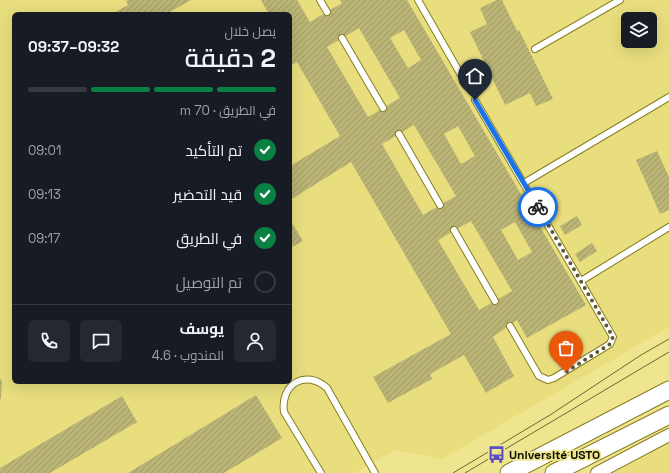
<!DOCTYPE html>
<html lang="ar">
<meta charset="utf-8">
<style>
:root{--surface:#171b24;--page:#242831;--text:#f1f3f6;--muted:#9ea1a6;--line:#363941;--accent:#0b8043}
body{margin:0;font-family:"Space Grotesk",Cairo,sans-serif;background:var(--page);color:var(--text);direction:rtl;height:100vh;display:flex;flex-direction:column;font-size:15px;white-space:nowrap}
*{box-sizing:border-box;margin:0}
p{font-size:13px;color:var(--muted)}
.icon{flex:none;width:22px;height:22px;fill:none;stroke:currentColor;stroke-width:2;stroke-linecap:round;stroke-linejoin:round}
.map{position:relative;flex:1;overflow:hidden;direction:ltr}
.side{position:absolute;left:12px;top:12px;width:280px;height:372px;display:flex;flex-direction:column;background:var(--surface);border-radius:6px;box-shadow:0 4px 16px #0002;direction:rtl}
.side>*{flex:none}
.controls{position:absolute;left:621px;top:12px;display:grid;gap:8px}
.controls a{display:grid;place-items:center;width:36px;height:36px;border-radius:6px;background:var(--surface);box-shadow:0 4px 16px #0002;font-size:20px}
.pin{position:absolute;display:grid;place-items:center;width:34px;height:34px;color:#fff;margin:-41px -17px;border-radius:50% 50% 50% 0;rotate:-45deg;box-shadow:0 0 4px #0007}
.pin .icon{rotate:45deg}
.courier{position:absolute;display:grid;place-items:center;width:40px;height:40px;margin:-20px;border:3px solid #1a73e8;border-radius:50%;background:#fff;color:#222;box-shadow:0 1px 5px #0007}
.overview em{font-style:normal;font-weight:600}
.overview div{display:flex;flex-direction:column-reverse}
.overview{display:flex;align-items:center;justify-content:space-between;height:68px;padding:0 16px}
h1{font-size:26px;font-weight:600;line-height:30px}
.bar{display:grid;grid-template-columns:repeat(4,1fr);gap:6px 4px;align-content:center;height:48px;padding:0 16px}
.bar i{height:5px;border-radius:3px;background:var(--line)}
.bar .active{background:var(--accent)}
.bar p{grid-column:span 4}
.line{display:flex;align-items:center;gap:10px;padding:0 16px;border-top:1px solid var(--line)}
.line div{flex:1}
.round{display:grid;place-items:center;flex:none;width:42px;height:42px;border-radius:6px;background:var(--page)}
ol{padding:0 16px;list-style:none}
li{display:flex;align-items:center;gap:12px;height:44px}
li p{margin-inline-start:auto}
li .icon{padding:4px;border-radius:50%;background:var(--accent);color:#fff;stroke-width:4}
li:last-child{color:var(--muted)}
li i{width:22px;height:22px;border:2px solid var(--line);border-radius:50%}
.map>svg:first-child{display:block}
.built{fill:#e8de7e;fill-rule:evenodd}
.building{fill:url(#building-hatch);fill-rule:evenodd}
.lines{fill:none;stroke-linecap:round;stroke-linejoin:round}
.lane-casing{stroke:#877e23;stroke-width:8}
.street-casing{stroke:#877e23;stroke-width:14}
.secondary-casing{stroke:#877e23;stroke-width:19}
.lane{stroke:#fff;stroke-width:6}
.street{stroke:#fff;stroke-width:12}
.secondary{stroke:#fff;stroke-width:17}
.tram{stroke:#6c663a;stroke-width:1}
.done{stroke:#5e5932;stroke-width:4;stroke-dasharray:0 7.2}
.route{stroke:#1a73e8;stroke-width:5}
.labels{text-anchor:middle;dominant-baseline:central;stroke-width:3.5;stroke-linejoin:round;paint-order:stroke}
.poi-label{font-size:12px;font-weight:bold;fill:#110e00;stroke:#eee58e;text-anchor:start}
</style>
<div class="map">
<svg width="669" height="473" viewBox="0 0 669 473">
<defs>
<pattern id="building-hatch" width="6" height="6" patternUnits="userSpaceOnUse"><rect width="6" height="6" fill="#bab476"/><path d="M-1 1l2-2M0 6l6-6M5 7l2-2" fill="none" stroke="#9f9a64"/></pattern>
</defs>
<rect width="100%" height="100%" fill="#eee58e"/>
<!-- built -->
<g class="built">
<path d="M0,0H669V327L442,459L395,450L355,473H0ZM14,14H290V382H14ZM628,19H650V41H628Z"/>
<polygon points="669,443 669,473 614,473"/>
</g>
<!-- building -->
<g class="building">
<polygon points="128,0 191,0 168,13 169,14 112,14 128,5 126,1"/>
<path d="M261,0H297L310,22L342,3L340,0H407L586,305L527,338L517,320L493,337L514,376L486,393L464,355L430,374L432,379L388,403L373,377L451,334L351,162L290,200V166L340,136L297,62L292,65L290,62V14H269ZM359,28L400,98L368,117L327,47ZM404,30L421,60L408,68L390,38ZM414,125L456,196L423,215L382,144ZM458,126L475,156L461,164L444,134ZM471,221L512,291L479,310L438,240ZM515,222L532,252L518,260L501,230Z"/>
<polygon points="497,0 502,0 517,31 519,30 553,99 536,106 530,93 505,105 470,32 487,24 480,8"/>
<polygon points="657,151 669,177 669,210 660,214 636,160"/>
<polygon points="577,216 582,225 565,235 560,226"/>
<polygon points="290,220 303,241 290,248"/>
<polygon points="592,243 597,251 580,262 575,254"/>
<polygon points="0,378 2,382 1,398 0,401"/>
<polygon points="256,395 282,438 224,473 128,473"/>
<polygon points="122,396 137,422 50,473 0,473 0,468"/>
</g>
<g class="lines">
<defs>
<g id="lane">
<polyline points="320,0 327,12"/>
<polyline points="418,0 461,75"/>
<polyline points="342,38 383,108"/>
<polyline points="535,49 620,0"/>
<polyline points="475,100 613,337 610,344 554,378 548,380 539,376 510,326"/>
<polyline points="399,134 440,205"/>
<polyline points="524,183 669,97"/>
<polyline points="454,230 495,301"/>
<polyline points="581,281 669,227"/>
<path d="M321,473L284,412C280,384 306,369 327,388L375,473"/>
</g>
<polyline id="street" points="597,473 669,435"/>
<g id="secondary">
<polyline points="509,473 669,390"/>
<polyline points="554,473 669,415"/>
</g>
</defs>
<!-- lane casing -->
<use href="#lane" class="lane-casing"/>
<!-- street casing -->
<use href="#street" class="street-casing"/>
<!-- secondary casing -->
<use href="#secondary" class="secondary-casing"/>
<!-- lane -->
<use href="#lane" class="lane"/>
<!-- street -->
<use href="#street" class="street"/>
<!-- secondary -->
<use href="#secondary" class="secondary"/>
<!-- tram -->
<g class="tram">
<polyline points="453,473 550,415 641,355 669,339"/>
<polyline points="465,473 669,352"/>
</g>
</g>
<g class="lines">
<!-- done -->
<polyline class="done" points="538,207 613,337 610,344 566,372"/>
<!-- route -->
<polyline class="route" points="475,100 538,207"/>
</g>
<!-- icons -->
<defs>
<symbol id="bus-bare" viewBox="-9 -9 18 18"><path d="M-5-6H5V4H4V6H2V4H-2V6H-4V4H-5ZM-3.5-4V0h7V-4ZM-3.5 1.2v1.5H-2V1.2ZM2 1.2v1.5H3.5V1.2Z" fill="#5d4ec7" stroke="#eee58e" stroke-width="2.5" paint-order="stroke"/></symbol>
</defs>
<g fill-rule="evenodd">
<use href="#bus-bare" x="484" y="442" width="25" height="25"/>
</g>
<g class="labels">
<!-- poi labels -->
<g class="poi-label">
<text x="509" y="455">Université USTO</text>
</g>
</g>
</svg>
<div class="controls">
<a><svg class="icon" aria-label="layers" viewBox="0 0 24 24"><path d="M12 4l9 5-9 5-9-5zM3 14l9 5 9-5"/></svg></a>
</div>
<div class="pin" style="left:566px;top:372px;background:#ea580c"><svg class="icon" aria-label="bag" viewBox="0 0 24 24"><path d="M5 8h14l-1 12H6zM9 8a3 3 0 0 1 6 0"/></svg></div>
<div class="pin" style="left:475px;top:100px;background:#1f2937"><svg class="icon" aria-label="home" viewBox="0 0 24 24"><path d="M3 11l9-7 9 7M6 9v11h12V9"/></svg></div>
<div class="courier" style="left:538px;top:207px"><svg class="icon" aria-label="bike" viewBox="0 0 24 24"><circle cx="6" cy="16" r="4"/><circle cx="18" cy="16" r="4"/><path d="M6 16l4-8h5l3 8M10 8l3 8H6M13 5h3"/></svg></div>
<section class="side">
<div class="overview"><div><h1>2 دقيقة</h1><p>يصل خلال</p></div><em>09:32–09:37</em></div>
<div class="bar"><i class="active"></i><i class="active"></i><i class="active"></i><i></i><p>في الطريق · 70 m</p></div>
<ol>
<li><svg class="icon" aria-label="check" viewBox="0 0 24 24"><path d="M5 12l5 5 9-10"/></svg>تم التأكيد<p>09:01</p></li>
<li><svg class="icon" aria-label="check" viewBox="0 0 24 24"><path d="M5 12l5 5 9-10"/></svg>قيد التحضير<p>09:13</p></li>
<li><svg class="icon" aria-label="check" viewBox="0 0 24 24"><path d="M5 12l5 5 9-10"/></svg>في الطريق<p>09:17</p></li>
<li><i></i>تم التوصيل</li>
</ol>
<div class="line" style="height:72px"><a class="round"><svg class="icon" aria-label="person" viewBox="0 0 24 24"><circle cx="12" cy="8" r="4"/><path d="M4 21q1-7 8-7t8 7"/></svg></a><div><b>يوسف</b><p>المندوب · 4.6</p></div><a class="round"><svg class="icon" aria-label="chat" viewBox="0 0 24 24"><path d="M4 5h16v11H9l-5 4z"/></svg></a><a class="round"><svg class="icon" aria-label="phone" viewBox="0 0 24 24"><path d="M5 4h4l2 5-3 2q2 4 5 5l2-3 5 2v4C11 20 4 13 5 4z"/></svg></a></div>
</section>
</div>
